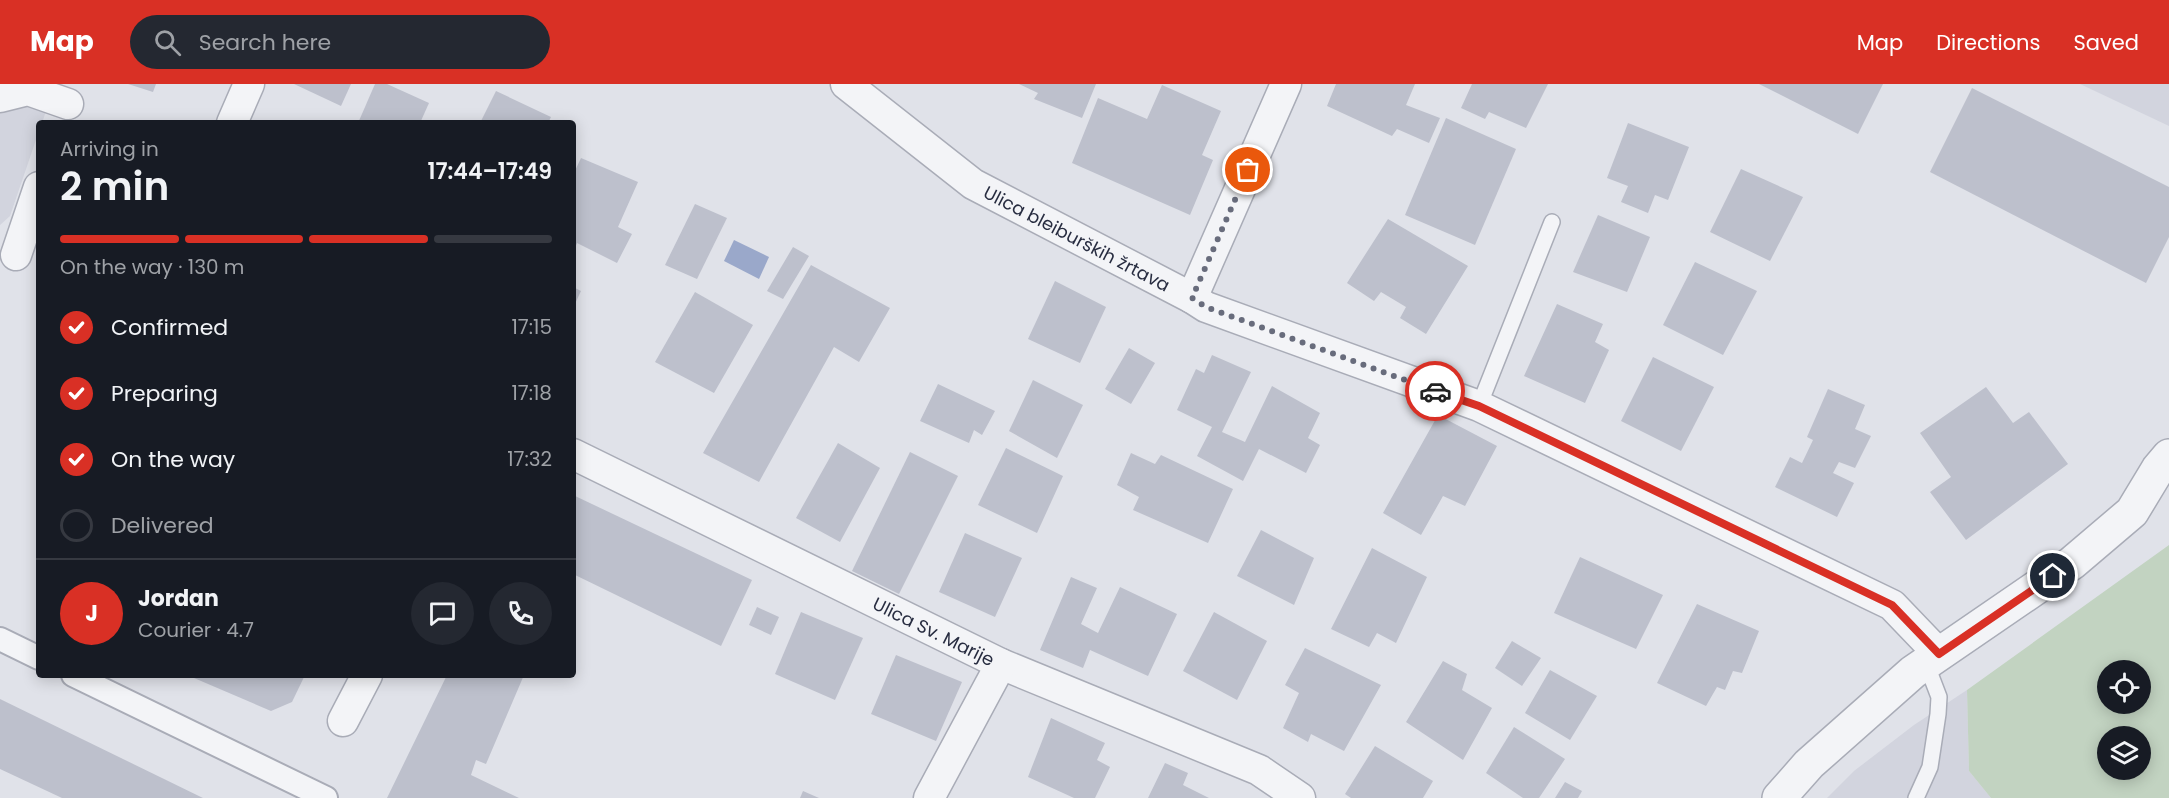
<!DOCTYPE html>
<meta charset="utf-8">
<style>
:root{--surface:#171b24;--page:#242831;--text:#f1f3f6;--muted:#9ea1a6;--line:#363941;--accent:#d93025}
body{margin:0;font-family:Poppins,sans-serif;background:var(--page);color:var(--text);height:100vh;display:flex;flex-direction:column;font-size:22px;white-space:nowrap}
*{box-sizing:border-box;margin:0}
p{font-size:20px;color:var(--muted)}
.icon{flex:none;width:33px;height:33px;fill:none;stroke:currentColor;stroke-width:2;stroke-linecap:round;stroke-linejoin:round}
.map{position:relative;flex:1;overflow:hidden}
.sheet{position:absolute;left:36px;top:36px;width:540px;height:558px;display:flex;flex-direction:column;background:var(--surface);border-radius:6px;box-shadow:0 3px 15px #0003}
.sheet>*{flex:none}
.fabs{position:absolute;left:2097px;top:576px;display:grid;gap:12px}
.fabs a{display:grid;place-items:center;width:54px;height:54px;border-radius:50%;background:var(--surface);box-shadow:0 3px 15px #0003;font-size:30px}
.pin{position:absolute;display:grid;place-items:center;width:51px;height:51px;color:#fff;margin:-26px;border:3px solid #fff;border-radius:50%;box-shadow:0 2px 6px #0007}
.courier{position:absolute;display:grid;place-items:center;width:60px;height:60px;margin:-30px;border:4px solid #d93025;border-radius:50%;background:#fff;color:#222;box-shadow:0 2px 8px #0007}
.headline em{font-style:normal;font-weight:600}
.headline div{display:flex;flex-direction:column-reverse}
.headline{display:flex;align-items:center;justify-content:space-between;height:102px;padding:0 24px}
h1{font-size:39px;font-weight:600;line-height:45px}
.bar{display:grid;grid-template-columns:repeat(4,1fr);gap:9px 6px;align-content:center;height:72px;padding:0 24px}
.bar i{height:8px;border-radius:4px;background:var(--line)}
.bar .current{background:var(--accent)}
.bar p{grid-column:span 4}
.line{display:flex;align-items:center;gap:15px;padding:0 24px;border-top:2px solid var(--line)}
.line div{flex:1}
.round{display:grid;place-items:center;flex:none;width:63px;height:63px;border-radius:32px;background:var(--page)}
ol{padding:0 24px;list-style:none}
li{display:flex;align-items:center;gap:18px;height:66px}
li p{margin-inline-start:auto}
li .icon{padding:6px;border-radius:50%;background:var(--accent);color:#fff;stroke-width:4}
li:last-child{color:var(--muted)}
li i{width:33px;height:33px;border:3px solid var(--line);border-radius:50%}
header{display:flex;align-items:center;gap:36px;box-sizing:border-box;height:84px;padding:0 30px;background:var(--accent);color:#fff}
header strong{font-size:28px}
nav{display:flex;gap:33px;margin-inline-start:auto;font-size:21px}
.search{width:420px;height:54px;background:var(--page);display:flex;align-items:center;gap:15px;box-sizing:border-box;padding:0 21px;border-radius:33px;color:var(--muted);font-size:22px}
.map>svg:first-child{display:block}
.built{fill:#d2d4de}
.green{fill:#c2d3c1;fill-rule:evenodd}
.water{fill:#9aa8ca}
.building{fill:#bdc0cc}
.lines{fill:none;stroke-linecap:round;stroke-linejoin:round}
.service-casing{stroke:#a9acb7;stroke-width:18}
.pedestrian-casing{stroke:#a9acb7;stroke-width:26}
.minor-casing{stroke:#a9acb7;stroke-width:33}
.tertiary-casing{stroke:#a9acb7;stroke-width:36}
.service{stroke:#f3f4f7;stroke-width:15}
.pedestrian{stroke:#f3f4f7;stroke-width:22}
.minor{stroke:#f3f4f7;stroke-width:30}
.tertiary{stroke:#f3f4f7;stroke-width:33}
.done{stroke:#686c7c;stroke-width:6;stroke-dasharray:0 10.8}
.route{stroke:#d93025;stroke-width:8}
.labels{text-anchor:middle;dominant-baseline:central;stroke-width:5;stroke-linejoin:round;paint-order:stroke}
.street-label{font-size:18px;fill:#282d41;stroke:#f0f1f7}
</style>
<header>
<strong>Map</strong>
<div class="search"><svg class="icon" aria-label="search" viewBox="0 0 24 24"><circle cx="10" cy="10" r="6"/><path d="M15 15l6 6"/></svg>Search here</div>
<nav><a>Map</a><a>Directions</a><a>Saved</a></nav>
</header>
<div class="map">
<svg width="2169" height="714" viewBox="0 0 2169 714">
<rect width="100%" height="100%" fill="#e0e2e9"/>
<!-- built -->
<g class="built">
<polygon points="0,0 55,0 42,39 39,39 39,47 10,132 0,141"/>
<polygon points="2080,0 2169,0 2169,42"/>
<polygon points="1967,606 1969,687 1991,714 1827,714 1854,687 1914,641"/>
</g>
<!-- green -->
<path class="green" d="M2169,461V714H1991L1969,687L1967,606ZM2108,586H2140V620H2108ZM2108,652H2140V686H2108Z"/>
<!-- water -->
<polygon class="water" points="734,156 769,173 759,195 724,177"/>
<!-- building -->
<g class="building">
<polygon points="128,0 156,0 153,8"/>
<polygon points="294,0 351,0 341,22"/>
<polygon points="375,0 387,0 429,19 420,39 358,39"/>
<polygon points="1019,0 1096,0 1082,34 1034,15 1038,9"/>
<polygon points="1336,0 1415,0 1406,21 1440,34 1429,59 1397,45 1392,52 1327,22"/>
<polygon points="1472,0 1548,0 1526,44 1489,28 1485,35 1461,24"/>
<polygon points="1759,0 1883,0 1858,50"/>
<polygon points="1162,1 1221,27 1202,71 1213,76 1190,131 1072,79 1098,14 1147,35"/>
<polygon points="1972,4 2169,103 2169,153 2146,199 1930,88"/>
<polygon points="496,7 551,33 548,39 480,39"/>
<polygon points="1446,34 1516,65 1475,161 1405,131"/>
<polygon points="1628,39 1689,63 1668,116 1655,111 1648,129 1621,118 1628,102 1607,94"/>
<polygon points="581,74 638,98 618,143 632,150 617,179 577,159 573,168 573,91"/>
<polygon points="1741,85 1803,113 1770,177 1710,148"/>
<polygon points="695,120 727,134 697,195 665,181"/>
<polygon points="1598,131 1650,153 1627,208 1573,188"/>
<polygon points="1388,135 1468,182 1426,250 1400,234 1406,223 1381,208 1374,217 1347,199"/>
<polygon points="793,163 809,172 783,215 767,207"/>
<polygon points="1695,178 1757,207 1723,271 1663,241"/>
<polygon points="811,181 890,224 859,278 834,263 759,398 703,369"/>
<polygon points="1055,197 1106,223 1080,279 1028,255"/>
<polygon points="573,203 581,207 573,224"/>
<polygon points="695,208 753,241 714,309 655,278"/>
<polygon points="1557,220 1603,240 1595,258 1609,266 1585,319 1524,292"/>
<polygon points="1129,264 1155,279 1131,320 1105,305"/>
<polygon points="1212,271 1251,288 1222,348 1245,358 1272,302 1320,329 1308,354 1320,361 1306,389 1259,365 1243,397 1197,372 1212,343 1177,326 1196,285 1204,289"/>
<polygon points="1653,273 1714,303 1681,367 1621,337"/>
<polygon points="1033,296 1083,321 1057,374 1009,347"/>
<polygon points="938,300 995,327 982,351 974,346 969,359 920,337"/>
<polygon points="1986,303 2013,339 2029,328 2068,380 1966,456 1930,408 1951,393 1920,349"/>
<polygon points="1828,305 1865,321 1855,345 1871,352 1855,384 1839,378 1833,389 1854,399 1837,433 1775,403 1790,373 1802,379 1813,356 1807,353"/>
<polygon points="1438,331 1497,362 1465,422 1443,412 1421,451 1383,429"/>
<polygon points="838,359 880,384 840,458 796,434"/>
<polygon points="1006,364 1063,392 1037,449 978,421"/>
<polygon points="910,368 958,392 899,510 852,487"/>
<polygon points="1131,369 1155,380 1161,371 1233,405 1208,459 1133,426 1139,413 1117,401"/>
<polygon points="573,411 752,496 721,562 573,490"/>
<polygon points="1261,446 1314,474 1294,521 1237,492"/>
<polygon points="965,449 1022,474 995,533 939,508"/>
<polygon points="1372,464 1427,493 1396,559 1377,549 1369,563 1331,545"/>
<polygon points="1580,473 1663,511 1636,565 1554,529"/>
<polygon points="1071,493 1097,504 1081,540 1098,549 1120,503 1177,530 1148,592 1090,566 1083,584 1040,566"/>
<polygon points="1697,520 1759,547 1742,589 1733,587 1725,606 1717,603 1706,622 1657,599"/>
<polygon points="757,523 779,533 771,551 749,541"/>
<polygon points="801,528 863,554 835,616 775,590"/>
<polygon points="1214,528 1267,557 1237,616 1183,587"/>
<polygon points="1512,557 1541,574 1522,602 1495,584"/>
<polygon points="1305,564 1381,601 1344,667 1311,650 1308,658 1283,644 1299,609 1285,601"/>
<polygon points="896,571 962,598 936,657 871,630"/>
<polygon points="1443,577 1467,590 1462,606 1492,624 1463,676 1406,638"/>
<polygon points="1550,586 1597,612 1570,656 1525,629"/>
<polygon points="187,591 305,591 292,618 271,627"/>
<polygon points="447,591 524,591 486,680 476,676 471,691 519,714 387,714"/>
<polygon points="0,615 203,714 62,714 0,685"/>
<polygon points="1051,634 1105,659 1097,676 1110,683 1095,714 1074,714 1028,693"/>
<polygon points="1514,643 1565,675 1539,714 1523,714 1486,689"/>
<polygon points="1375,662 1433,697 1423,714 1351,714 1345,710"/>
<polygon points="1165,679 1188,689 1183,701 1209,714 1148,714"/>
<polygon points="1565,698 1582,707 1578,714 1555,714"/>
<polygon points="803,707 819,714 800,714"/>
</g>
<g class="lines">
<defs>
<g id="service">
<polyline points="1479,322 1552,138"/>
<polyline points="1916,714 1930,683 1938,630 1939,613 1926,579"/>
</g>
<g id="pedestrian">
<polyline points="0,555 39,574"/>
<polyline points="73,591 326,714"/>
</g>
<g id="minor">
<path id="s1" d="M846,0L973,100L1192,214L1206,223L1479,322L1892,521L1939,570"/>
<polyline points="0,13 28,6 68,20"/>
<polyline points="232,39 249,0"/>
<polyline points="16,171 39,103"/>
<polyline points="1192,214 1286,0"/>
<path id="s2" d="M573,370L1001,580L1259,686L1300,714"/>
<polyline points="343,637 367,591"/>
<polyline points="929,714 1001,580"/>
</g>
<polyline id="tertiary" points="1779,714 1809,680 1913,588 2072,479 2132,428 2158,385 2169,372"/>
</defs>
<!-- service casing -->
<use href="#service" class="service-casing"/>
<!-- pedestrian casing -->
<use href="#pedestrian" class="pedestrian-casing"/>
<!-- minor casing -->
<use href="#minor" class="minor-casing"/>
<!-- tertiary casing -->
<use href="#tertiary" class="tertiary-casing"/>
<!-- service -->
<use href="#service" class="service"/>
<!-- pedestrian -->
<use href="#pedestrian" class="pedestrian"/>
<!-- minor -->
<use href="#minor" class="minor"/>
<!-- tertiary -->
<use href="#tertiary" class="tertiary"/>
</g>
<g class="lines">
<!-- done -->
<polyline class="done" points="1248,86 1192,214 1206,223 1435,307"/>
<!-- route -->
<polyline class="route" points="1435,307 1479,322 1892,521 1939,570 2053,492"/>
</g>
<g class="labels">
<!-- street labels -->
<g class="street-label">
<text stroke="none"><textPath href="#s1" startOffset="279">Ulica bleiburških žrtava</textPath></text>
<text stroke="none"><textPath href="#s2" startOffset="402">Ulica Sv. Marije</textPath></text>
</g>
</g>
</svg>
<div class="fabs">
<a><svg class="icon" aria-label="locate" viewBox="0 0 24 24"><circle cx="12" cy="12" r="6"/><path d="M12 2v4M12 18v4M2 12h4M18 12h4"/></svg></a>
<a><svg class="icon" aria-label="layers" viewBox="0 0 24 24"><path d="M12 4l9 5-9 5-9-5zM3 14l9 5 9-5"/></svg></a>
</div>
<div class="pin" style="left:1248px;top:86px;background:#ea580c"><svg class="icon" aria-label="bag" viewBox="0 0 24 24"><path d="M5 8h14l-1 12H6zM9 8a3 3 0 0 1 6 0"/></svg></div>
<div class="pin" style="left:2053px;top:492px;background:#1f2937"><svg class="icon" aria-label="home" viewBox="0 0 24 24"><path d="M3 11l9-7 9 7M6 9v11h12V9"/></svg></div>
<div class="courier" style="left:1435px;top:307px"><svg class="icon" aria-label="car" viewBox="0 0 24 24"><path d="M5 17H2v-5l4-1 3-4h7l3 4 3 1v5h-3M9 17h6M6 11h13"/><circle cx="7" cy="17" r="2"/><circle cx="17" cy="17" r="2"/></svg></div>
<section class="sheet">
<div class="headline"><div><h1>2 min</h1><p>Arriving in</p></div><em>17:44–17:49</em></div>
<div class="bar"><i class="current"></i><i class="current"></i><i class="current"></i><i></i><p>On the way · 130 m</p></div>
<ol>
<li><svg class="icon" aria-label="check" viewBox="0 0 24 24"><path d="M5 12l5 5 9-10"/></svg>Confirmed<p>17:15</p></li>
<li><svg class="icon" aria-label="check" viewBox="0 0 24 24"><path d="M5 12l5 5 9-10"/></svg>Preparing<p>17:18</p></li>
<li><svg class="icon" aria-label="check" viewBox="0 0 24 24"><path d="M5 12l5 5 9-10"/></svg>On the way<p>17:32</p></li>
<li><i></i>Delivered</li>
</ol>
<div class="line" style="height:108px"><b class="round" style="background:var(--accent);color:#fff">J</b><div><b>Jordan</b><p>Courier · 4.7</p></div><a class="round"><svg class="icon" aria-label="chat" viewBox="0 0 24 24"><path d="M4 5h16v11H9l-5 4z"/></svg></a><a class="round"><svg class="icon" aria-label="phone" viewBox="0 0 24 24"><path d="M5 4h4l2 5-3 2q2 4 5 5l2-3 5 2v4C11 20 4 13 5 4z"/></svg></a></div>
</section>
</div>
